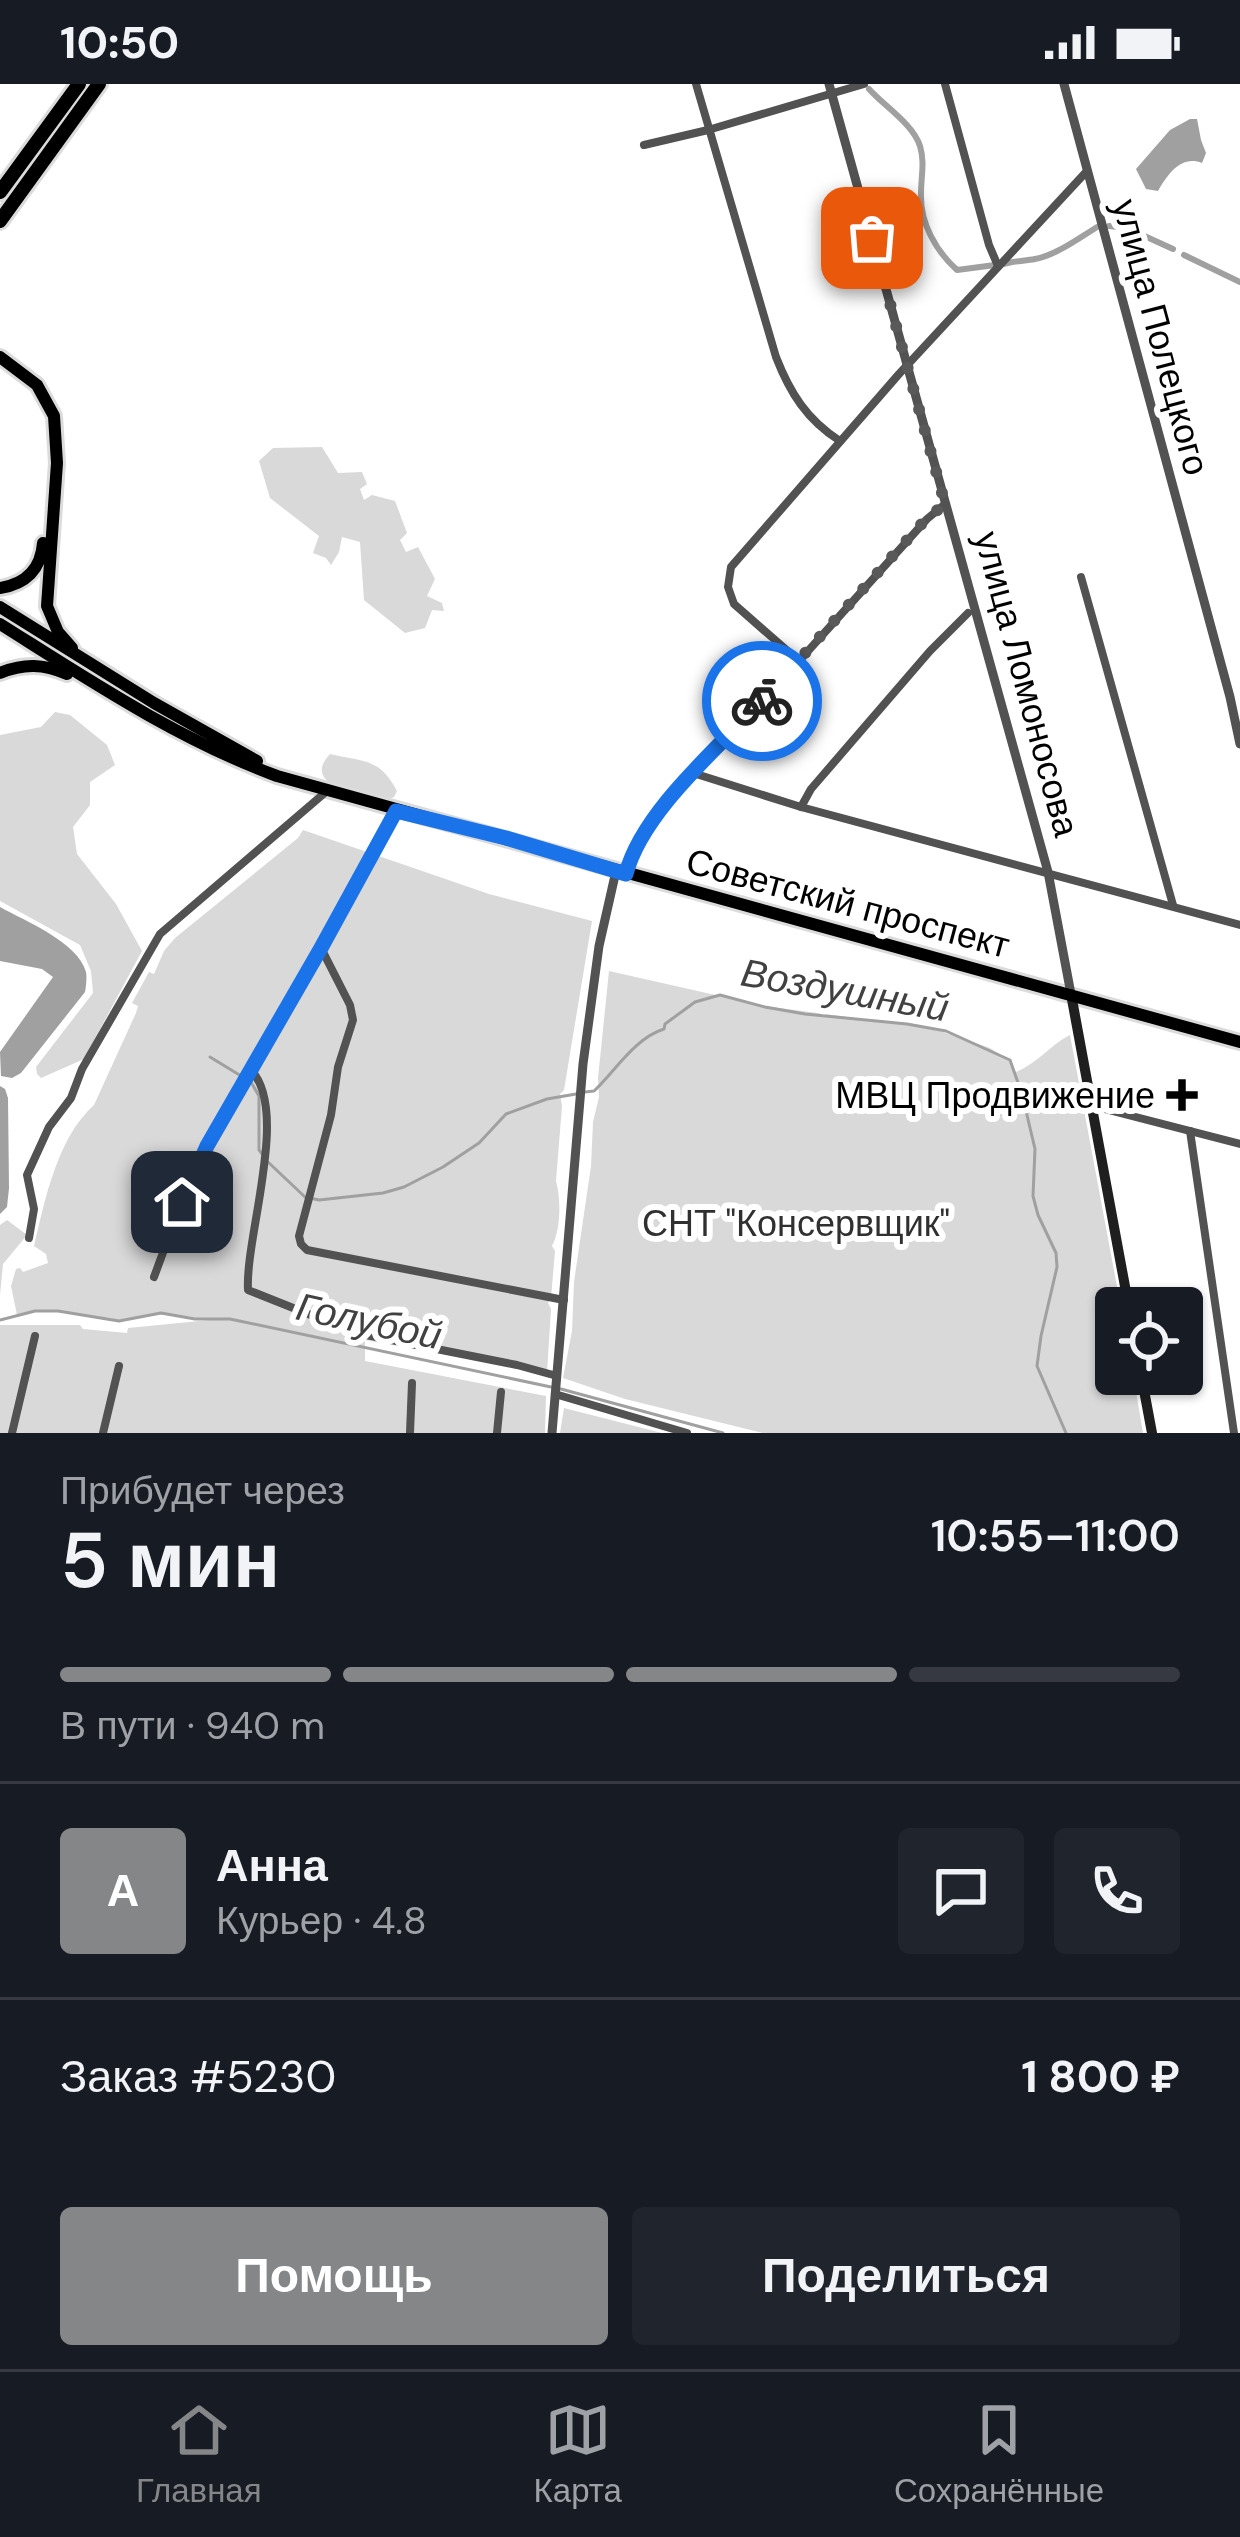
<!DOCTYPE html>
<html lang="ru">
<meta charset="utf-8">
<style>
:root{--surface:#171b24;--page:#20242c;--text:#f1f3f6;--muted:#9ea1a6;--line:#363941;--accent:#858687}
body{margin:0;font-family:"DM Sans",sans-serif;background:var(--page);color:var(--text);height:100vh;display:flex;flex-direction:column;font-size:45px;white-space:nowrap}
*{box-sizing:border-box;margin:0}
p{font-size:39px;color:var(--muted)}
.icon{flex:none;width:66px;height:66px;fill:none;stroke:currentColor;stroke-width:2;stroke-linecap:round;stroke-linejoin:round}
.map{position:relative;height:1349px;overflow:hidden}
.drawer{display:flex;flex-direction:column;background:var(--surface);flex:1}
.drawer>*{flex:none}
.buttons{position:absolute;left:1095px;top:1203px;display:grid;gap:24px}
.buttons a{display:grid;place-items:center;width:108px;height:108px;border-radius:12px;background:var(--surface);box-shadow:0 3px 9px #0004;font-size:60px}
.pin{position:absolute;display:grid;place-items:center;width:102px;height:102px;color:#fff;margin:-51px;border-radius:24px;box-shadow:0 6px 18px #0006}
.courier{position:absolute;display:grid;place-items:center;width:120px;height:120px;margin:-60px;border:9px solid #1a73e8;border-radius:50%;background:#fff;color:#222;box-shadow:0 3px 15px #0007}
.summary em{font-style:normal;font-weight:600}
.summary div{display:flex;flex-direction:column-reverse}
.summary{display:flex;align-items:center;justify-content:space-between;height:204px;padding:0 60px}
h1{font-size:78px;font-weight:600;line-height:90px}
.bar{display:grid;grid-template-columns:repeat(4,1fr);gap:18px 12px;align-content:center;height:144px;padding:0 60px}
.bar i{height:15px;border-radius:9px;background:var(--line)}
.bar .active{background:var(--accent)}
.bar p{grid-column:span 4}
.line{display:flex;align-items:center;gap:30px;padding:0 60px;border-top:3px solid var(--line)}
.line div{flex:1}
.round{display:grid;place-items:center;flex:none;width:126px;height:126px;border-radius:12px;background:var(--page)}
.cta{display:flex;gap:24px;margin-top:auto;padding:24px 60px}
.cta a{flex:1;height:138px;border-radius:12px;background:var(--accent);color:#fff;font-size:48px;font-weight:600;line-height:138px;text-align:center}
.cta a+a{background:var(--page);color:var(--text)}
.status{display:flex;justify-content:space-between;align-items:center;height:84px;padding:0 60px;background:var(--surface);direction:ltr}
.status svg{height:33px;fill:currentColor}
.menu{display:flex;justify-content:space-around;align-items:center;height:168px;border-top:3px solid var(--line);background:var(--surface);font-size:33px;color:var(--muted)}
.menu a{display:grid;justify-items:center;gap:6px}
.menu .active{color:var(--accent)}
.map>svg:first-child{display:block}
.green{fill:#d9d9d9}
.water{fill:#a0a0a0}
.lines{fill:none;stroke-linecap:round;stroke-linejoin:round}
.stream{stroke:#a0a0a0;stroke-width:3}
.canal{stroke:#a0a0a0;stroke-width:6}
.primary-casing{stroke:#dbdbdb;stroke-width:18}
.trunk-casing{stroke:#dbdbdb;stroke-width:20}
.minor{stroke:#525252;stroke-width:8}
.tertiary{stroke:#525252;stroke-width:9}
.secondary{stroke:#1f1f1f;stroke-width:10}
.primary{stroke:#000;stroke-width:12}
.trunk{stroke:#000;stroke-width:14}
.done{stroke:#595959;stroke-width:12;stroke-dasharray:0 21.6}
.route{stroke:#1a73e8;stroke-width:15}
.poi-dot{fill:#000;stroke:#fff;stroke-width:4.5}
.labels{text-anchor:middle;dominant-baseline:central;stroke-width:12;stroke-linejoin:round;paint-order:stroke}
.street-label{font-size:36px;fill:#000;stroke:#fff}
.poi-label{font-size:36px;fill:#000;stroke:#fff;text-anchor:end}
.park-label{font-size:36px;fill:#303030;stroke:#fff}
.water-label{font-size:39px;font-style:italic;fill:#414141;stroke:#fff}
</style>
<div class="status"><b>10:50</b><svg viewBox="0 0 49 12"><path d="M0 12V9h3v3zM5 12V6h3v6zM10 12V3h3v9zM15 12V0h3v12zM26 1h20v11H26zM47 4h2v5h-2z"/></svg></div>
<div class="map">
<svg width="1240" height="1349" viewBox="0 0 1240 1349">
<rect width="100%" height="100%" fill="#fff"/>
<!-- green -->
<g class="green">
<polygon points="322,363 338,389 362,388 367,400 360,405 364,416 372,411 395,417 407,449 400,456 406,468 418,463 435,495 427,512 442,519 444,527 432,526 425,544 405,549 364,516 360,458 342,453 339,468 331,481 326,474 313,469 319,452 270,414 259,377 273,364"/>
<polygon points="55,628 70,631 107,661 115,681 90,698 90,721 73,743 77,770 116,820 142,867 84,975 41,994 37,990 36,983 93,909 91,887 80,861 0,817 0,651 41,643"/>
<path d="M330,670C364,678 380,674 397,707L394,713L386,716C364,710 299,703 330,670Z"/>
<path d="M303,746L489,810L592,837L564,1006L560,1010L562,1022L556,1097C561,1115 561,1145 552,1162L555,1167L551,1214L548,1219L551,1225L547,1289L365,1256V1277L546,1312L545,1349H0V1241H80L83,1245L127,1249L128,1244L210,1236L161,1229L119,1237L57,1227H35L17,1231L11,1202L16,1185L20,1184L23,1188L48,1179L46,1170L34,1162C45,1116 57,1054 94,1021L136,929L138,922L132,919L149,888L154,890L164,867L175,854L298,754Z"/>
<path d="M609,887L764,922L931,944L990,964L1008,976L1016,988C1038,979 1050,961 1070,951L1121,1224H1116V1290H1133L1143,1349H763L625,1315L563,1294L572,1247L574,1198L591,1082L593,1038L599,1013L598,994Z"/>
<polygon points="7,1136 27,1151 3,1180 0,1211 0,1141"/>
<polygon points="564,1324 662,1349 560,1349"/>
</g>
<!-- water -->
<g class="water">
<path d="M1190,35H1197L1201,56L1206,69L1202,79C1181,71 1168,90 1158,107L1146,105L1136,85L1170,46Z"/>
<path d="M0,823C25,837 78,858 86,888C87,893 86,903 85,908L21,989L12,994L1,992L0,968L53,893L42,885L0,877Z"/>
<polygon points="0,1002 5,1005 8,1014 9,1104 7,1123 0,1130"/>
</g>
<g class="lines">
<!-- stream -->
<g class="stream">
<polyline points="210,973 251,998 259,1012 259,1066 263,1071"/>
<path d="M585,1008L594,1007C616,986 635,954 664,945L665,940L695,918L720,911L765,923L805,930L907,940L946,947L1010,976L1022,1010L1035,1065L1033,1112L1038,1131L1056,1169L1057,1183L1041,1252L1037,1282L1066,1349"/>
<polyline points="268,1078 305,1113 319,1116 383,1109 404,1103 443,1083 479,1059 506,1030 547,1015 576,1010"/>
<polyline points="0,1236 35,1227 58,1227 119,1237 161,1229 195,1235 230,1235 551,1303"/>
<polyline points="561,1305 723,1349"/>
</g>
<!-- canal -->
<g class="canal">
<path d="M869,5C884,22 913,40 920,62C925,79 921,92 921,110C920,139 936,167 957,186L995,181"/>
<polyline points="1109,142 1127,144 1173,165"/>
<polyline points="1184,171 1240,198"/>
<path d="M1004,180C1014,177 1024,177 1035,175C1057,171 1080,153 1099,142"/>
</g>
<defs>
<g id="primary">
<polyline points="0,273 37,301 54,332 57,379 47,522 58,548 72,564"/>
<path d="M0,504C26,500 41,485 43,459"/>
<polyline points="0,523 154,619 257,677"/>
<path d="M0,540C89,596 177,655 277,692L1240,958"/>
<path d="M0,589C24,579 44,580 67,590"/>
</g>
<g id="trunk">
<polyline points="0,108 79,0"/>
<polyline points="0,137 99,0"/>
</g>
</defs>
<!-- primary casing -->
<use href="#primary" class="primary-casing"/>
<!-- trunk casing -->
<use href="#trunk" class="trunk-casing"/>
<!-- minor -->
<g class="minor">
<path d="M696,0L776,273C790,309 807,336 840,357"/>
<polyline points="945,0 989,161 998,182"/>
<polyline points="644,61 708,46 864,0"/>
<polyline points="1081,493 1173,821"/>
<polyline points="799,577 734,520 728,503 731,483 899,290 1087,87"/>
<polyline points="693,689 801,723 1240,841"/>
<polyline points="801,723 811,705 930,567 968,529"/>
<polyline points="626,788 647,743 673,711 799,577 927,435 945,420"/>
<polyline points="321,864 350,921 353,936 338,983 331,1031 299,1152 301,1160 307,1166 564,1216"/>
<path d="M251,986C290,1027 245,1152 248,1206L356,1249L517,1281L557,1292"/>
<polyline points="1093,1022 1240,1060"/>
<polyline points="1190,1047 1234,1349"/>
<polyline points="29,1154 34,1125 27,1091 49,1043 71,1014 82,985 160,850 327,707"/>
<polyline points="154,1193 192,1090 396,727"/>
<polyline points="555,1310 687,1349"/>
<polyline points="12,1349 35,1252"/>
<polyline points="103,1349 119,1282"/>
<polyline points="410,1349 412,1299"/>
<polyline points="497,1349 501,1308"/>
</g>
<!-- tertiary -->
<g class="tertiary">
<polyline points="829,0 1048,788 1071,910"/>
<polyline points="1064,0 1230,613 1240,660"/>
<polyline points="552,1349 583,980 599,862 616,787"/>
</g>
<!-- secondary -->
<g class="secondary">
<polyline points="1071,910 1129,1224"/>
<polyline points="1141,1290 1152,1349"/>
</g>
<!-- primary -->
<use href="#primary" class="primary"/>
<!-- trunk -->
<use href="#trunk" class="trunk"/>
</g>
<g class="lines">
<!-- done -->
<polyline class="done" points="762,617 926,435 945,420 872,154"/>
<!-- route -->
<path class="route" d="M182,1118L207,1062L321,864L396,727L506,754L626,790C642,728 718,664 762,617"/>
</g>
<!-- markers -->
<path class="poi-dot" d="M1176 993h12v12h12v12h-12v12h-12v-12h-12v-12h12z"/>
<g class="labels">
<!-- street labels -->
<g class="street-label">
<text transform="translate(1161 253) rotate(75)">улица Полецкого</text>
<text transform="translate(1027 600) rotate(75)">улица Ломоносова</text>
<text transform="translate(848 819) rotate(15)">Советский проспект</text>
</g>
<!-- poi labels -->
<g class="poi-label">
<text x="1155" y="1011">МВЦ Продвижение</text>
</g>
<!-- park labels -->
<g class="park-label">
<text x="796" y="1139">СНТ "Консервщик"</text>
</g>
<!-- water labels -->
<g class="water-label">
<text transform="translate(845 906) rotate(10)">Воздушный</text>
<text transform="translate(369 1237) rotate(12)">Голубой</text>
</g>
</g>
</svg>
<div class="buttons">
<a><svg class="icon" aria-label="locate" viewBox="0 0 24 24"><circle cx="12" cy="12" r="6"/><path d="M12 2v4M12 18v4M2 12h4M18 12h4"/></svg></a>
</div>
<div class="pin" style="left:872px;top:154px;background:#ea580c"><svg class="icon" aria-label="bag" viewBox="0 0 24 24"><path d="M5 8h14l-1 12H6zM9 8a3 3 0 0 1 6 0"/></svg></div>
<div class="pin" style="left:182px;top:1118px;background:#1f2937"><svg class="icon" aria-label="home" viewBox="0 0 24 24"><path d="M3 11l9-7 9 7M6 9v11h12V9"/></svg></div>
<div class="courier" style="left:762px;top:617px"><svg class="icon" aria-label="bike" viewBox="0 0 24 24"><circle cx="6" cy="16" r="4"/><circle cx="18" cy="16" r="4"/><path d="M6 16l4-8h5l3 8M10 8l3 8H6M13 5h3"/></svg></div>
</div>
<section class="drawer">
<div class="summary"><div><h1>5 мин</h1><p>Прибудет через</p></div><em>10:55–11:00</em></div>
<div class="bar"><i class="active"></i><i class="active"></i><i class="active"></i><i></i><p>В пути · 940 m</p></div>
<div class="line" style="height:216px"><b class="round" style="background:var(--accent);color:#fff">А</b><div><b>Анна</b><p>Курьер · 4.8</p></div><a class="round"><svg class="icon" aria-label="chat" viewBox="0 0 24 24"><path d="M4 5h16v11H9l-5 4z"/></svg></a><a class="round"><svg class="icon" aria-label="phone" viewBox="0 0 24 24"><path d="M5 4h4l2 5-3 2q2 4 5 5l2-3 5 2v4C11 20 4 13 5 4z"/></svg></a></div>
<div class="line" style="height:156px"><div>Заказ #5230</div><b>1 800 ₽</b></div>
<div class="cta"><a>Помощь</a><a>Поделиться</a></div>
</section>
<nav class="menu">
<a class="active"><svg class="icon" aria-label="home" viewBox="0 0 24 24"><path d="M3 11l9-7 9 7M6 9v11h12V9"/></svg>Главная</a>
<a><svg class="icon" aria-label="map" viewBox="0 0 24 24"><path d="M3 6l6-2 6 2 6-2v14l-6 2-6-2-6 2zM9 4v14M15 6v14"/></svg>Карта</a>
<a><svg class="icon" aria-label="saved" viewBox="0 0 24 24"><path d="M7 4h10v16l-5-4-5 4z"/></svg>Сохранённые</a>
</nav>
